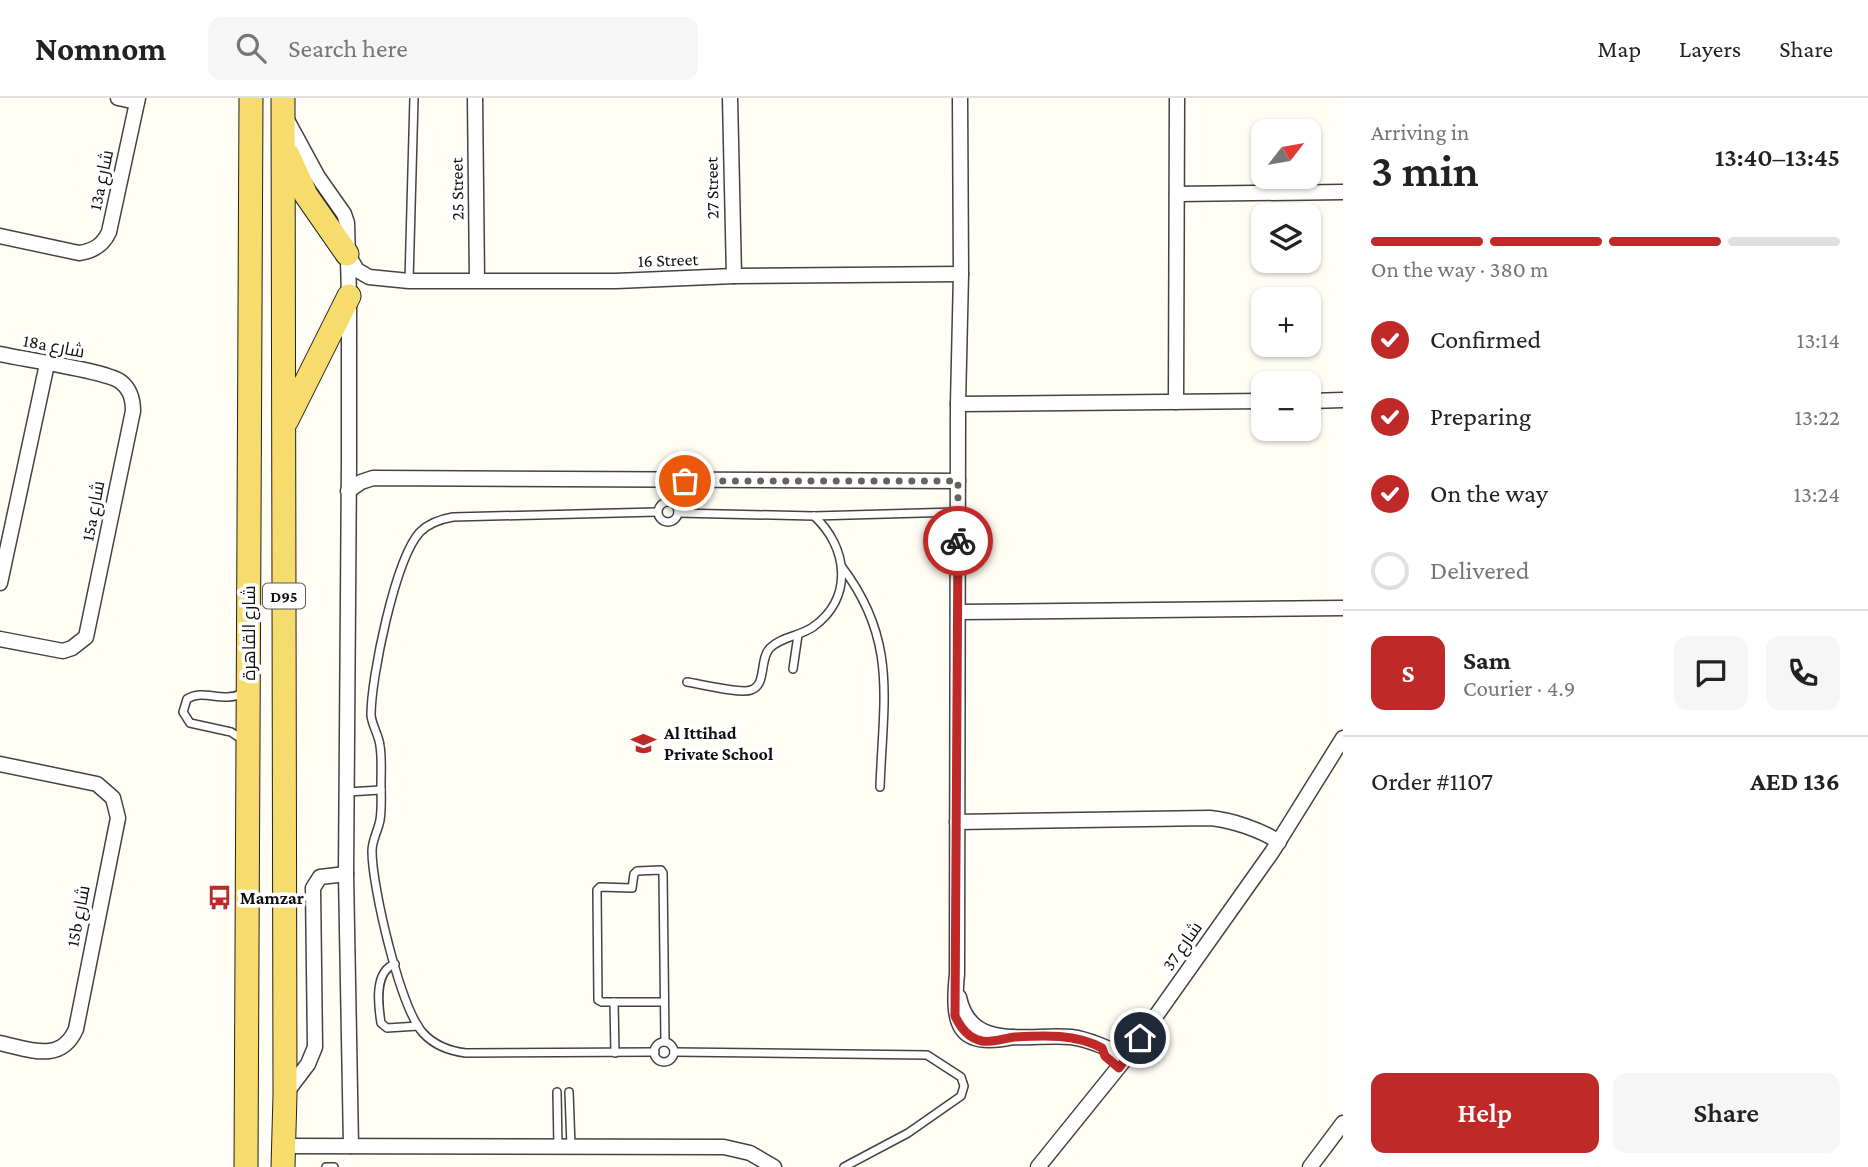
<!DOCTYPE html>
<meta charset="utf-8">
<style>
:root{--surface:#fff;--page:#f6f6f6;--text:#222;--muted:#767676;--line:#e0e0e0;--accent:#bf2a29}
body{margin:0;font-family:"Crimson Pro",Cairo,serif;background:var(--page);color:var(--text);height:100vh;display:flex;flex-direction:column;font-size:26px;white-space:nowrap}
*{box-sizing:border-box;margin:0}
p{font-size:23px;color:var(--muted)}
.icon{flex:none;width:38px;height:38px;fill:none;stroke:currentColor;stroke-width:2;stroke-linecap:round;stroke-linejoin:round}
.map{position:relative;flex:1;overflow:hidden}
.details{display:flex;flex-direction:column;background:var(--surface);width:525px}
.details>*{flex:none}
.needle{width:46px;rotate:59deg}
.buttons{position:absolute;left:1251px;top:21px;display:grid;gap:14px}
.buttons a{display:grid;place-items:center;width:70px;height:70px;border-radius:14px;background:var(--surface);box-shadow:0 2px 5px #0004;font-size:35px}
.pin{position:absolute;display:grid;place-items:center;width:60px;height:60px;color:#fff;margin:-30px;border:4px solid #fff;border-radius:50%;box-shadow:0 2px 7px #0007}
.courier{position:absolute;display:grid;place-items:center;width:70px;height:70px;margin:-35px;border:5px solid #bf2a29;border-radius:50%;background:#fff;color:#222;box-shadow:0 2px 9px #0007}
.head em{font-style:normal;font-weight:600}
.head div{display:flex;flex-direction:column-reverse}
.head{display:flex;align-items:center;justify-content:space-between;height:119px;padding:0 28px}
h1{font-size:46px;font-weight:600;line-height:52px}
.bar{display:grid;grid-template-columns:repeat(4,1fr);gap:10px 7px;align-content:center;height:84px;padding:0 28px}
.bar i{height:9px;border-radius:5px;background:var(--line)}
.bar .selected{background:var(--accent)}
.bar p{grid-column:span 4}
.line{display:flex;align-items:center;gap:18px;padding:0 28px;border-top:2px solid var(--line)}
.line div{flex:1}
.round{display:grid;place-items:center;flex:none;width:74px;height:74px;border-radius:14px;background:var(--page)}
ol{padding:0 28px;list-style:none}
li{display:flex;align-items:center;gap:21px;height:77px}
li p{margin-inline-start:auto}
li .icon{padding:7px;border-radius:50%;background:var(--accent);color:#fff;stroke-width:4}
li:last-child{color:var(--muted)}
li i{width:38px;height:38px;border:4px solid var(--line);border-radius:50%}
.primary-button{display:flex;gap:14px;margin-top:auto;padding:14px 28px}
.primary-button a{flex:1;height:80px;border-radius:14px;background:var(--accent);color:#fff;font-size:28px;font-weight:600;line-height:80px;text-align:center}
.primary-button a+a{background:var(--page);color:var(--text)}
header{display:flex;align-items:center;gap:42px;box-sizing:border-box;height:98px;padding:0 35px;background:var(--surface);border-bottom:2px solid var(--line)}
header strong{font-size:33px}
nav{display:flex;gap:38px;margin-inline-start:auto;font-size:24px}
.search{width:490px;height:63px;background:var(--page);display:flex;align-items:center;gap:18px;box-sizing:border-box;padding:0 24px;border-radius:14px;color:var(--muted);font-size:26px}
main{display:flex;flex:1;min-height:0}
.map>svg:first-child{display:block}
.lines{fill:none;stroke-linecap:round;stroke-linejoin:round}
.lane-casing{stroke:#434343;stroke-width:10}
.street-casing{stroke:#434343;stroke-width:17}
.primary-casing{stroke:#212121;stroke-width:25}
.lane{stroke:#fff;stroke-width:7}
.street{stroke:#fff;stroke-width:14}
.primary{stroke:#f6dc6d;stroke-width:23}
.done{stroke:#646360;stroke-width:7;stroke-dasharray:0 12.6}
.route{stroke:#bf2a29;stroke-width:9}
.labels{text-anchor:middle;dominant-baseline:central;stroke-width:7;stroke-linejoin:round;paint-order:stroke}
.shield{fill:#fff;stroke:#585858;stroke-width:2}
.shield-label{font-size:16px;font-weight:bold;fill:#101010}
.street-label{font-size:18px;fill:#101010;stroke:#fff}
.poi-label{font-size:18px;font-weight:bold;fill:#101010;stroke:#fff;text-anchor:start}
</style>
<header>
<strong>Nomnom</strong>
<div class="search"><svg class="icon" aria-label="search" viewBox="0 0 24 24"><circle cx="10" cy="10" r="6"/><path d="M15 15l6 6"/></svg>Search here</div>
<nav><a>Map</a><a>Layers</a><a>Share</a></nav>
</header>
<main>
<div class="map">
<svg width="1343" height="1069" viewBox="0 0 1343 1069">
<rect width="100%" height="100%" fill="#fffdf4"/>
<g class="lines">
<defs>
<g id="lane">
<polyline points="409,183 414,0"/>
<circle cx="668" cy="414" r="10"/>
<polyline points="678,415 814,418 957,414"/>
<path d="M842,469C898,543 883,602 880,689"/>
<polyline points="793,571 798,537"/>
<path d="M687,584C700,586 741,596 751,592C767,587 759,561 770,550C781,539 800,538 813,529C854,500 848,449 814,418"/>
<path d="M243,595C222,606 204,590 187,601L183,614L190,625L231,634L243,642"/>
<polyline points="347,694 381,692"/>
<path d="M395,866C374,873 378,906 381,925L387,930L418,928"/>
<polyline points="614,904 615,955"/>
<polyline points="663,904 602,904 598,902 597,792 600,789 632,790 634,776 637,773 661,772 663,775 665,944"/>
<circle cx="664" cy="954" r="10"/>
<path d="M655,954L466,955C449,953 435,948 423,935C400,909 372,789 372,753C372,742 378,733 380,722C382,710 381,697 381,685C381,673 382,660 380,648C379,637 372,628 371,617C371,580 395,461 420,434C429,425 441,421 453,419L657,414"/>
<polyline points="674,954 927,957 961,979 964,988 961,998 908,1035 844,1069"/>
<polyline points="557,994 558,1049"/>
<polyline points="569,994 571,1048"/>
<polyline points="326,1069 334,1069"/>
</g>
<g id="street">
<polyline points="118,0 137,4"/>
<polyline points="475,0 477,182"/>
<polyline points="730,0 734,178"/>
<path d="M960,0L961,176L958,306L957,876C952,924 956,952 1013,939"/>
<polyline points="286,20 318,79 344,116 347,125 349,198 349,363 346,776 351,1048"/>
<polyline points="1177,96 1343,94"/>
<path d="M0,138L79,155C94,153 103,147 109,134L138,0"/>
<polyline points="348,157 357,172 369,179 409,183 616,183 734,178 961,176"/>
<path d="M0,256C22,261 108,273 121,284C131,292 133,302 133,313L86,539L72,550L63,553L0,541"/>
<polyline points="1309,303 1343,302"/>
<polyline points="1176,304 1177,0"/>
<polyline points="958,306 1264,303"/>
<polyline points="348,393 361,384 373,380 958,383"/>
<polyline points="0,485 47,266"/>
<polyline points="958,514 1343,510"/>
<path d="M0,666L97,686L113,700L118,720L76,931C61,966 29,951 0,945"/>
<path d="M957,724L1210,720C1232,722 1261,732 1279,744"/>
<path d="M959,899C970,955 1030,935 1071,939C1087,941 1112,951 1126,960"/>
<polyline points="286,995 308,966 315,949 313,790 320,779 346,776"/>
<polyline points="284,1048 724,1049 750,1055 774,1069"/>
<polyline points="1038,1069 1126,960 1272,754 1343,640"/>
<polyline points="1310,1069 1343,1025"/>
</g>
<g id="primary">
<polyline points="288,57 306,97 347,156"/>
<polyline points="287,322 349,198"/>
<polyline points="246,1069 251,0"/>
<polyline points="283,1069 285,997 283,0"/>
</g>
</defs>
<!-- lane casing -->
<use href="#lane" class="lane-casing"/>
<!-- street casing -->
<use href="#street" class="street-casing"/>
<!-- primary casing -->
<use href="#primary" class="primary-casing"/>
<!-- lane -->
<use href="#lane" class="lane"/>
<!-- street -->
<use href="#street" class="street"/>
<!-- primary -->
<use href="#primary" class="primary"/>
</g>
<g class="lines">
<!-- done -->
<polyline class="done" points="685,383 958,383 958,443"/>
<!-- route -->
<path class="route" d="M958,443L955,918C961,930 968,940 982,943C993,945 1004,940 1015,939C1045,937 1076,936 1102,950L1105,958L1119,970L1140,940"/>
</g>
<!-- icons -->
<defs>
<symbol id="school-bare" viewBox="-9 -9 18 18"><path d="M0-5L7-2L0 1L-7-2ZM-4 1L0 2.5L4 1V4Q0 6-4 4Z" fill="#bf2a29" stroke="#fff" stroke-width="2.5" paint-order="stroke"/></symbol>
<symbol id="bus-bare" viewBox="-9 -9 18 18"><path d="M-5-6H5V4H4V6H2V4H-2V6H-4V4H-5ZM-3.5-4V0h7V-4ZM-3.5 1.2v1.5H-2V1.2ZM2 1.2v1.5H3.5V1.2Z" fill="#bf2a29" stroke="#fff" stroke-width="2.5" paint-order="stroke"/></symbol>
</defs>
<g fill-rule="evenodd">
<use href="#school-bare" x="626" y="628" width="35" height="35"/>
<use href="#bus-bare" x="202" y="782" width="35" height="35"/>
</g>
<g class="labels">
<!-- shield labels -->
<rect class="shield" x="263" y="485.5" width="42" height="25" rx="5"/>
<g class="shield-label">
<text x="284" y="498">D95</text>
</g>
<!-- street labels -->
<g class="street-label">
<text transform="translate(101 82) rotate(-78)">13a شارع</text>
<text transform="translate(712 90) rotate(-91)">27 Street</text>
<text transform="translate(457 91) rotate(-91)">25 Street</text>
<text transform="translate(668 162) rotate(-2)">16 Street</text>
<text transform="translate(54 248) rotate(11)">18a شارع</text>
<text transform="translate(93 413) rotate(-79)">15a شارع</text>
<text transform="translate(249 535) rotate(-90)">شارع القاهرة</text>
<text transform="translate(78 818) rotate(-79)">15b شارع</text>
<text transform="translate(1182 848) rotate(-55)">شارع 37</text>
</g>
<!-- poi labels -->
<g class="poi-label">
<text x="664" y="635">Al Ittihad<tspan x="664" dy="21">Private School</tspan></text>
<text x="240" y="800">Mamzar</text>
</g>
</g>
</svg>
<div class="buttons">
<a><svg class="needle" viewBox="-14 -14 28 28"><path d="M0-13l5 13h-10z" fill="#e53935"/><path d="M0 13l5-13h-10z" fill="#767676"/></svg></a>
<a><svg class="icon" aria-label="layers" viewBox="0 0 24 24"><path d="M12 4l9 5-9 5-9-5zM3 14l9 5 9-5"/></svg></a>
<a>+</a>
<a>−</a>
</div>
<div class="pin" style="left:685px;top:383px;background:#ea580c"><svg class="icon" aria-label="bag" viewBox="0 0 24 24"><path d="M5 8h14l-1 12H6zM9 8a3 3 0 0 1 6 0"/></svg></div>
<div class="pin" style="left:1140px;top:940px;background:#1f2937"><svg class="icon" aria-label="home" viewBox="0 0 24 24"><path d="M3 11l9-7 9 7M6 9v11h12V9"/></svg></div>
<div class="courier" style="left:958px;top:443px"><svg class="icon" aria-label="bike" viewBox="0 0 24 24"><circle cx="6" cy="16" r="4"/><circle cx="18" cy="16" r="4"/><path d="M6 16l4-8h5l3 8M10 8l3 8H6M13 5h3"/></svg></div>
</div>
<section class="details">
<div class="head"><div><h1>3 min</h1><p>Arriving in</p></div><em>13:40–13:45</em></div>
<div class="bar"><i class="selected"></i><i class="selected"></i><i class="selected"></i><i></i><p>On the way · 380 m</p></div>
<ol>
<li><svg class="icon" aria-label="check" viewBox="0 0 24 24"><path d="M5 12l5 5 9-10"/></svg>Confirmed<p>13:14</p></li>
<li><svg class="icon" aria-label="check" viewBox="0 0 24 24"><path d="M5 12l5 5 9-10"/></svg>Preparing<p>13:22</p></li>
<li><svg class="icon" aria-label="check" viewBox="0 0 24 24"><path d="M5 12l5 5 9-10"/></svg>On the way<p>13:24</p></li>
<li><i></i>Delivered</li>
</ol>
<div class="line" style="height:126px"><b class="round" style="background:var(--accent);color:#fff">S</b><div><b>Sam</b><p>Courier · 4.9</p></div><a class="round"><svg class="icon" aria-label="chat" viewBox="0 0 24 24"><path d="M4 5h16v11H9l-5 4z"/></svg></a><a class="round"><svg class="icon" aria-label="phone" viewBox="0 0 24 24"><path d="M5 4h4l2 5-3 2q2 4 5 5l2-3 5 2v4C11 20 4 13 5 4z"/></svg></a></div>
<div class="line" style="height:91px"><div>Order #1107</div><b>AED 136</b></div>
<div class="primary-button"><a>Help</a><a>Share</a></div>
</section>
</main>
